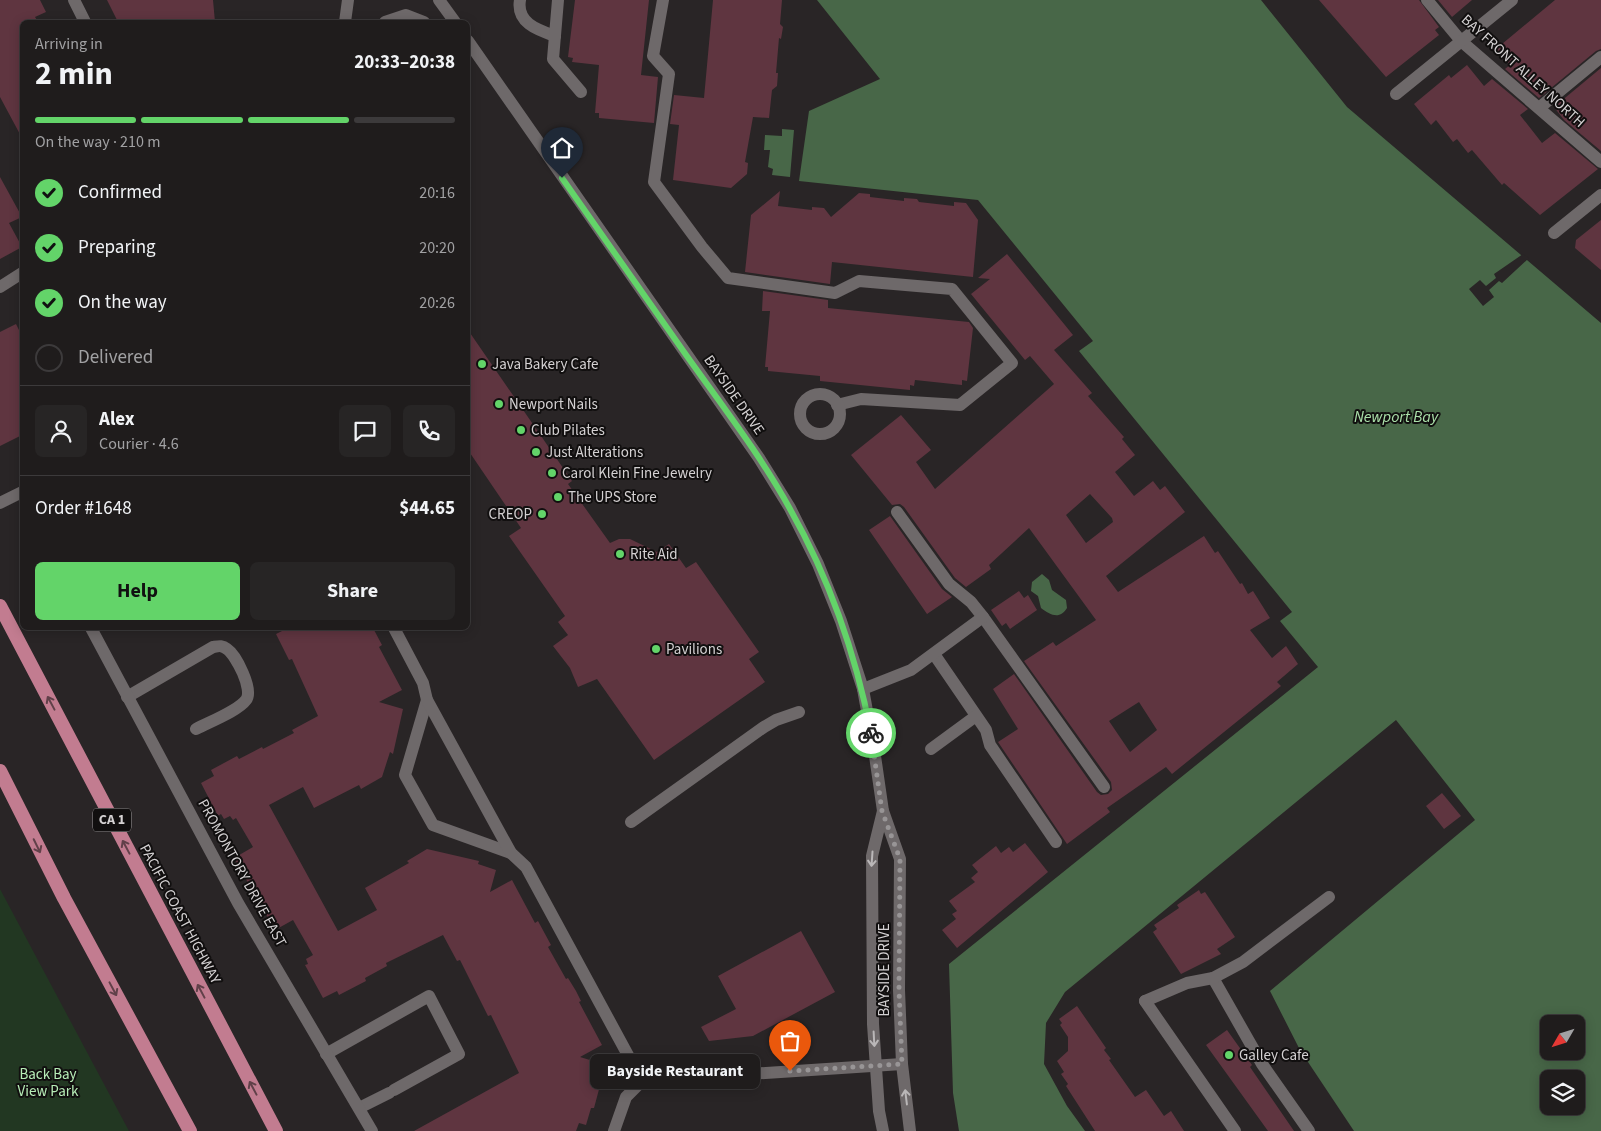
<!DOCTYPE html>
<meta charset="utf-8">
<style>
:root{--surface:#1f1c1c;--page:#272525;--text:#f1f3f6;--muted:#a1a1a3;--line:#3c3a3b;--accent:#63d469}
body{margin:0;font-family:"Source Sans 3",sans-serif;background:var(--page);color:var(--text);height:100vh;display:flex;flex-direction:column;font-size:19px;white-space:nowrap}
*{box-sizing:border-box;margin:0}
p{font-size:16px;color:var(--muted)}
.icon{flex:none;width:28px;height:28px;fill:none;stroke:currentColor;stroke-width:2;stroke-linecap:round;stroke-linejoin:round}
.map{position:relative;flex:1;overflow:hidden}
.details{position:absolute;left:20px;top:20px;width:450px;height:610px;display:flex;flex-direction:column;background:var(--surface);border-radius:8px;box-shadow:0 2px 12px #0003,0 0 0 1px var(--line)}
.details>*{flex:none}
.needle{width:32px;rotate:231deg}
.tools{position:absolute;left:1540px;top:1015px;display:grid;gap:10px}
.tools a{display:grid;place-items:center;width:45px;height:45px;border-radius:8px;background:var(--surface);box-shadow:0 2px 12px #0003,0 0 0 1px var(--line);font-size:25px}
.pin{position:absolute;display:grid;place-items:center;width:42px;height:42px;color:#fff;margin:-51px -21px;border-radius:50% 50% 50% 0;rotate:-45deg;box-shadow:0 0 5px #0007}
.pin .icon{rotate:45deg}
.courier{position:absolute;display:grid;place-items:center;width:50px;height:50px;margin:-25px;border:4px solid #63d469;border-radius:50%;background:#fff;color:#222;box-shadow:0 1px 6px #0007}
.bubble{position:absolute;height:35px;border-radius:8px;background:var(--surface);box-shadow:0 2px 12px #0003,0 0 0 1px var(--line);font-size:16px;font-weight:700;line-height:35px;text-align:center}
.head em{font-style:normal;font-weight:700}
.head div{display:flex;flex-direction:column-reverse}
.head{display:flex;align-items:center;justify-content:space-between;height:85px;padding:0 15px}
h1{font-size:32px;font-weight:700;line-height:38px}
.bar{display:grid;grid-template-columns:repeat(4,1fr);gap:8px 5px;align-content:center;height:60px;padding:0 15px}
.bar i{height:6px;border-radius:4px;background:var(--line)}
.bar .current{background:var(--accent)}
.bar p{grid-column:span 4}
.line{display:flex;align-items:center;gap:12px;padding:0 15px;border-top:1px solid var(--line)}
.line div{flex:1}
.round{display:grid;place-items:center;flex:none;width:52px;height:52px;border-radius:8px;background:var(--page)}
ol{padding:0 15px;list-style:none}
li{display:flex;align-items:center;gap:15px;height:55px}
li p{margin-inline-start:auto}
li .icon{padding:5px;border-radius:50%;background:var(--accent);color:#111;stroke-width:4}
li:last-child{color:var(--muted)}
li i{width:28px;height:28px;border:2px solid var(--line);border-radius:50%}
.cta{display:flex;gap:10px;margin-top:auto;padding:10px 15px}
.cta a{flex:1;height:58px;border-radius:8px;background:var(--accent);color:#111;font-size:20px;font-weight:700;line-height:58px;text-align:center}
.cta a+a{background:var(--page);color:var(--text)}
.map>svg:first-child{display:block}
.green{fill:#223722}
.water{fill:#486748;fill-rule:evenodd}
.pier{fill:#292526}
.building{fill:#5f3540;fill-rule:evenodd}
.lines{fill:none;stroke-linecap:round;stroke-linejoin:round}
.service{stroke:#6e696a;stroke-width:12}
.minor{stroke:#6e696a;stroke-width:12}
.secondary{stroke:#6e696a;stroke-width:12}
.trunk{stroke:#c27c90;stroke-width:14}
.oneway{stroke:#614049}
.oneway2{stroke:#bab7b8}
.done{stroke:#989596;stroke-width:5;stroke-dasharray:0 9}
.route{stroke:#63d469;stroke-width:6}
.poi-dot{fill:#63d469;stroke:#110f0f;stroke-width:2}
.labels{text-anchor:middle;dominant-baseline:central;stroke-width:4;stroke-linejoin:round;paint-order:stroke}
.shield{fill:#110f0f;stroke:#9a9798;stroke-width:1}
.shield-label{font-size:14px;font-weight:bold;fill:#d4d1d2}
.street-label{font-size:15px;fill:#d4d1d2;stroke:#110f0f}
.poi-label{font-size:15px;fill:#d4d1d2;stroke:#110f0f;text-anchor:start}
.park-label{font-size:15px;fill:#b7edb7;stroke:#110f0f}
.water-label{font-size:16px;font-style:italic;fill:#abe0aa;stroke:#110f0f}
</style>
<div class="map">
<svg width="1601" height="1131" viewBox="0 0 1601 1131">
<rect width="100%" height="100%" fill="#292526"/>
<!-- green -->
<polygon class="green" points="0,889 129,1131 0,1131"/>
<!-- water -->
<g class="water">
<path d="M817,0H1261L1347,107L1601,323V1131H1354L1300,1050L1270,991L1475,820L1396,720L1065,992L1046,1023L1044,1064L1067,1106L1085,1131H959L953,1093L949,964L1318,667L1280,621L1292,612L1079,351L1093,341L978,200L799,181L809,111L880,79ZM1549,1024H1576V1051H1549ZM1549,1079H1576V1106H1549Z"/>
<polygon points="782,129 794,130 790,177 772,175 773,169 768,167 770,150 764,150 765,135 782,136"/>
<path d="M1042,574L1049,580L1052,590L1066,600L1067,608C1060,620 1050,615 1041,608L1038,596L1031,591L1032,582Z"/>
</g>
<!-- pier -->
<polygon class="pier" points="1523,254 1529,258 1502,283 1499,281 1489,290 1494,297 1483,306 1469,289 1480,280 1486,286 1496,278 1494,274"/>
<!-- building -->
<g class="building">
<polygon points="0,0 40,0 46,12 35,17 38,22 22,22 22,138 0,97"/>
<polygon points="107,0 213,0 215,22 118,22"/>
<polygon points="575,0 649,0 641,75 658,77 654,123 599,118 599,113 595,113 599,65 572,62 573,58 568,57"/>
<polygon points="713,0 782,0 780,24 783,27 781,39 779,38 776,73 778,73 777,86 772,90 769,118 753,117 745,162 748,163 747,174 731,188 673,180 679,125 670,124 674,95 704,98"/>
<polygon points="1319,0 1419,0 1439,27 1435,30 1439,35 1386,77"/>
<polygon points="1438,0 1472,0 1452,17"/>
<polygon points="1555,0 1601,0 1601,49 1596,51 1539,98 1505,69 1510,65 1496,49"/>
<polygon points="1467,65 1484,86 1492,79 1528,109 1520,115 1542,143 1555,133 1598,169 1540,215 1504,183 1502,185 1472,150 1468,153 1457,139 1453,142 1436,120 1431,125 1414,104 1449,75 1451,78"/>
<polygon points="1601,68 1601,151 1564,120 1554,107"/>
<polygon points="0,177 22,217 9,223 22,247 0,259"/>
<polygon points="780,191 778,206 812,210 812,207 824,208 831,217 859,193 870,194 870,197 904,201 904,198 917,199 919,202 954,206 954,202 966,203 978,220 973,277 832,262 830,284 745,272 751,215"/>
<polygon points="1601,220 1601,270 1575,248 1576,240"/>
<path d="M1007,254L1073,335L1054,350L1092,393L1088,396L1124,437L1122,439L1135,455L1115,472L1134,496L1153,481L1160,490L1165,486L1185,512L1106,576L1118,592L1204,536L1215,553L1218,551L1240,584L1242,583L1248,594L1253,591L1270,618L1250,630L1272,658L1286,646L1298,664L1277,682L1281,686L1172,774L1166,767L1107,808L1110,812L1067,844L998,742L1018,729L993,689L1014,674L1097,792L1101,795L1108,794L1112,790L1111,782L1024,661L1053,642L1056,646L1096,620L1029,528L989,565L991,569L966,587L955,578L904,507L900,504L892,505L851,455L901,415L931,450L916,462L935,489L1054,384L1030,356L1025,360L971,294L990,279L978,278ZM1090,494L1112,518L1113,522L1086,543L1066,515ZM1139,702L1157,730L1130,752L1109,721Z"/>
<polygon points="763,291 828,300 828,308 969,322 973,328 967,381 962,380 962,385 915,380 914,386 910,385 910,390 820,381 820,376 768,371 768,367 765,367 770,311 762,311"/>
<polygon points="16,324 22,336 22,435 0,446 0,332"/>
<polygon points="468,330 572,481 568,484 610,543 619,539 630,539 657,552 669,544 686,568 696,562 759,652 749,659 765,682 654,760 597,679 578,687 570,668 553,646 568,635 558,622 565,616 509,536 521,528 468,450"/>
<polygon points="890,516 942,589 952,597 927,614 869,530"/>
<polygon points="1019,591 1024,598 1028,595 1037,610 1010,629 1006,623 1002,626 991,610"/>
<polygon points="288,628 373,628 382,645 379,647 402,690 379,702 403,709 393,754 390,752 382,777 361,789 359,785 314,808 303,787 269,805 338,931 377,910 365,888 409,863 407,861 427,849 479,861 478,864 496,870 490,892 512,880 535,923 538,921 551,945 548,947 566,979 568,978 576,991 581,1001 579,1002 602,1045 580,1057 603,1064 598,1082 601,1082 594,1108 591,1108 586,1125 579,1123 576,1131 414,1131 519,1073 491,1015 488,1016 460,960 457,961 443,935 386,963 387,966 365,978 366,981 339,995 337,991 323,998 305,965 308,964 306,959 313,955 293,920 275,930 234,858 253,847 236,818 233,820 230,816 224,819 221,814 218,816 201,783 214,776 211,770 237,756 239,759 262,747 263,749 294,733 292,730 318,716 292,659 289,660 276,634"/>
<polygon points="1442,793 1461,816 1444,829 1426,806"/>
<polygon points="1025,843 1048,872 957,948 942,930 956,919 952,914 957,911 949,901 975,882 971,878 978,872 972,865 996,846 1001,853 1009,847 1013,852"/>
<polygon points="1199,890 1201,894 1205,892 1235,937 1217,949 1221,954 1181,974 1153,932 1157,929 1154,925 1179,908 1177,905"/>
<polygon points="801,931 835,992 753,1036 709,1041 701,1027 736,1009 718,976"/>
<polygon points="1077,1006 1106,1048 1104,1050 1111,1059 1109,1060 1135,1097 1146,1090 1164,1116 1171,1111 1184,1131 1095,1131 1066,1086 1068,1084 1061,1074 1064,1072 1057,1061 1068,1051 1068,1037 1060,1025 1062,1023 1059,1019"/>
<polygon points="1227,1030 1252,1065 1250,1067 1294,1131 1268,1131 1206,1045"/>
</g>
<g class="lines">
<!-- service -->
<g class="service">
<polyline points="1539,108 1601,57"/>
<polyline points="897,512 949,584 971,602 983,617 1104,787"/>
<polyline points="934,654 986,730 990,745 1056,842"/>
<polyline points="863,689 911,670 983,617"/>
<path d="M127,697L213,647C219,646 222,645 227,649C236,655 254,690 246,700C238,711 209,722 196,729"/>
<polyline points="427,700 405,775 433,825 511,853"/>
<polyline points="931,749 976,716"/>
<polyline points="631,822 764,727 776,720 799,712"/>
<polyline points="1213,978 1262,1064 1309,1131"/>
<polyline points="1145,1001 1187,983 1213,978 1243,962 1329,897"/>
<polyline points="326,1054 429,996 459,1054 394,1090"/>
<polyline points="359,1108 389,1093"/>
</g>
<!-- minor -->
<g class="minor">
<polyline points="74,0 85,22"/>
<path d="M520,0C516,23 538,30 555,36"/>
<polyline points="558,0 553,59 581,92"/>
<polyline points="663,0 653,56 669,74 654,182 702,247 728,278 835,293 859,281 952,289 1012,363 960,405 861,399 837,405"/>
<polyline points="1427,0 1461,41 1601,162"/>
<polyline points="1396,94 1512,0"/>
<polyline points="1554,233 1601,195"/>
<polyline points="0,287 22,273"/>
<circle cx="820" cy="414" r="20"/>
<polyline points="91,628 238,903 372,1131"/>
<polyline points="394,628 423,683 427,700 511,853 526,867 642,1081"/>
<polyline points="1145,1001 1235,1131"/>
<polyline points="614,1131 626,1097 642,1081 902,1064"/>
</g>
<!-- secondary -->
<g class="secondary">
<polyline points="439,0 455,22"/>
<polyline points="345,22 348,0"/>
<polyline points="385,22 406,15 424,22"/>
<polyline points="468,41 759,458 790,508 818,564 841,621 863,689 874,749 883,811 900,859 899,990 902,1064 910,1131"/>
<polyline points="0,503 22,492"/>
<polyline points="883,811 872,856 873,1024 879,1111 883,1131"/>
</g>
<!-- trunk -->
<g class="trunk">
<polyline points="0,606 276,1131"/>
<polyline points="0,771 64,898 190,1131"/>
</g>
</g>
<!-- one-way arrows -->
<defs><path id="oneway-shaft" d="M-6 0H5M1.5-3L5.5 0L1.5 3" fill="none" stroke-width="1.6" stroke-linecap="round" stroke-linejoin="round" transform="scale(1.25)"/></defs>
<g class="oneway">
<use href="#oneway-shaft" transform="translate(51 703) rotate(-118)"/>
<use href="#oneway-shaft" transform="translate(37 846) rotate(64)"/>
<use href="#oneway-shaft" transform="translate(126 847) rotate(-118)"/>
<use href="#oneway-shaft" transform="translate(113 989) rotate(62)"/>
<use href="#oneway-shaft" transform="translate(201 991) rotate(-118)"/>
<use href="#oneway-shaft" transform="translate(253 1088) rotate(-118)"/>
</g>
<g class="oneway2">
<use href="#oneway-shaft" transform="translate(872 859) rotate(94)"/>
<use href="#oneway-shaft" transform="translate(874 1039) rotate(87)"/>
<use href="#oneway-shaft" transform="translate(906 1097) rotate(-97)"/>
</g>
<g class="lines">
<!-- done -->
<polyline class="done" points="790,1071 902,1064 899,990 900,859 882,811 871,733"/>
<!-- route -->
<path class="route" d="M562,178C602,236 643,294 684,352C720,403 760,454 790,509C829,578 856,655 871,733"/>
</g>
<!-- markers -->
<g class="poi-dot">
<circle cx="482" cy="364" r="5"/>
<circle cx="499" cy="404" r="5"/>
<circle cx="521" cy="430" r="5"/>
<circle cx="536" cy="452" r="5"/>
<circle cx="552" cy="473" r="5"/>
<circle cx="558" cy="497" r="5"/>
<circle cx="542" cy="514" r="5"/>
<circle cx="620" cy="554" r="5"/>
<circle cx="656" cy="649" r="5"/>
<circle cx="1229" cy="1055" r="5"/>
</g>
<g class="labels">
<!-- shield labels -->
<rect class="shield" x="93" y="808.5" width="38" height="23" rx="4"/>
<g class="shield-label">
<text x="112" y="820">CA 1</text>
</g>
<!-- street labels -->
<g class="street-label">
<text transform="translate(1523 71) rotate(42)">BAY FRONT ALLEY NORTH</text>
<text transform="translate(734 395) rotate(55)">BAYSIDE DRIVE</text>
<text transform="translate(242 873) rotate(61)">PROMONTORY DRIVE EAST</text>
<text transform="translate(180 914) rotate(62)">PACIFIC COAST HIGHWAY</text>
<text transform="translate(884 970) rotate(-90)">BAYSIDE DRIVE</text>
</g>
<!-- poi labels -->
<g class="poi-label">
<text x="492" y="364">Java Bakery Cafe</text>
<text x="509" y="404">Newport Nails</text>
<text x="531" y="430">Club Pilates</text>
<text x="546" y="452">Just Alterations</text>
<text x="562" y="473">Carol Klein Fine Jewelry</text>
<text x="568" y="497">The UPS Store</text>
<text x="532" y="514" text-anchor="end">CREOP</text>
<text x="630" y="554">Rite Aid</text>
<text x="666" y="649">Pavilions</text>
<text x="1239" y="1055">Galley Cafe</text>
</g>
<!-- park labels -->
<g class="park-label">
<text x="48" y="1074">Back Bay<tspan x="48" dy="17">View Park</tspan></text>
</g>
<!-- water labels -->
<g class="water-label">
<text x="1396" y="417">Newport Bay</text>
</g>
</g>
</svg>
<div class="tools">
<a><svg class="needle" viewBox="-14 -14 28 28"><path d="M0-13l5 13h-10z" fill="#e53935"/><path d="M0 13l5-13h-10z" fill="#a1a1a3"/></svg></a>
<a><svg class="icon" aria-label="layers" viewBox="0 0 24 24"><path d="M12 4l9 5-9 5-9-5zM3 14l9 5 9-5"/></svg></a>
</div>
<div class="pin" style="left:790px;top:1071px;background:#ea580c"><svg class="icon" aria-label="bag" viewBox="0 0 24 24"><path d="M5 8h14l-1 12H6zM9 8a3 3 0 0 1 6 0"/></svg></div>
<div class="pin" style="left:562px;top:178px;background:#1f2937"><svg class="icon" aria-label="home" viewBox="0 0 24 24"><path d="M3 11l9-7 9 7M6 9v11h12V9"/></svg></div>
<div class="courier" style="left:871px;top:733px"><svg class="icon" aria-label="bike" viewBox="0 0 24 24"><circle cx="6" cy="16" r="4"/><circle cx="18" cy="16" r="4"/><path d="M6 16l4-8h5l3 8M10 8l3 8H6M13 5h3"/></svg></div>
<div class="bubble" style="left:590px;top:1054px;width:170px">Bayside Restaurant</div>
<section class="details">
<div class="head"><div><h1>2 min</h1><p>Arriving in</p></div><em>20:33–20:38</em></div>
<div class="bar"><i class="current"></i><i class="current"></i><i class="current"></i><i></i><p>On the way · 210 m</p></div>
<ol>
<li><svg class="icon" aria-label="check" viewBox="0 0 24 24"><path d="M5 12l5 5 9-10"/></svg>Confirmed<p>20:16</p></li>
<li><svg class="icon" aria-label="check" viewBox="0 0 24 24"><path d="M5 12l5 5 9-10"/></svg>Preparing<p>20:20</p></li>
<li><svg class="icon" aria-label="check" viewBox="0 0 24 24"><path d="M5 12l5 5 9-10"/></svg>On the way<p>20:26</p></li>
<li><i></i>Delivered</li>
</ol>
<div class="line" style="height:90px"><a class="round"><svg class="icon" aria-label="person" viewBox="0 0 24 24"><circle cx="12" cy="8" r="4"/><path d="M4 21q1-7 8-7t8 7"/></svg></a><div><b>Alex</b><p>Courier · 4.6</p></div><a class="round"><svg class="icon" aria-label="chat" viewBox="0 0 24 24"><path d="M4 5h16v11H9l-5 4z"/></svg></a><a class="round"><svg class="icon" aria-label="phone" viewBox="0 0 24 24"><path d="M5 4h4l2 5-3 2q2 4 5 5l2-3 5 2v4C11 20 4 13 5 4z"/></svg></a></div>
<div class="line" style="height:65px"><div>Order #1648</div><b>$44.65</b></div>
<div class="cta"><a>Help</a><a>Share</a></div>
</section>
</div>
